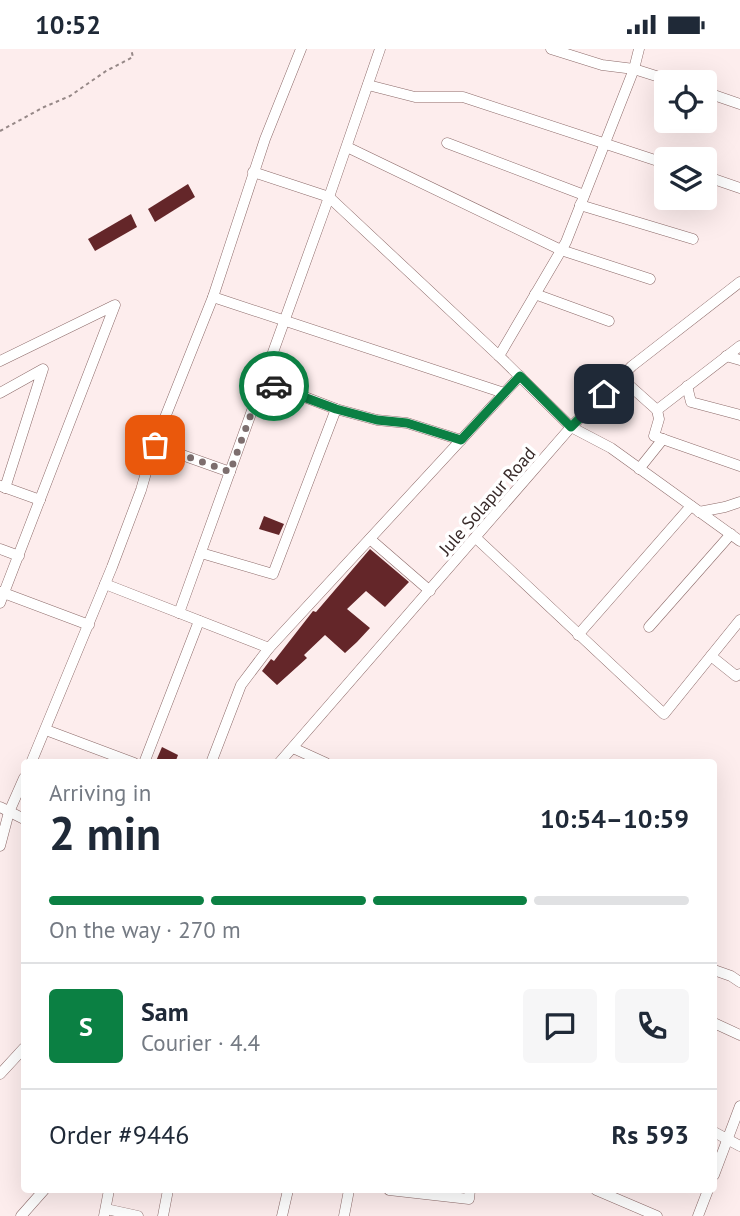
<!DOCTYPE html>
<meta charset="utf-8">
<style>
:root{--surface:#fff;--page:#f6f6f7;--text:#1f2937;--muted:#747a83;--line:#e0e1e3;--accent:#0b8043}
body{margin:0;font-family:"PT Sans",sans-serif;background:var(--page);color:var(--text);height:100vh;display:flex;flex-direction:column;font-size:26px;white-space:nowrap}
*{box-sizing:border-box;margin:0}
p{font-size:23px;color:var(--muted)}
.icon{flex:none;width:38px;height:38px;fill:none;stroke:currentColor;stroke-width:2;stroke-linecap:round;stroke-linejoin:round}
.map{position:relative;flex:1;overflow:hidden}
.panel{position:absolute;left:21px;top:710px;width:696px;height:434px;display:flex;flex-direction:column;background:var(--surface);border-radius:7px;box-shadow:0 7px 28px #0002}
.panel>*{flex:none}
.controls{position:absolute;left:654px;top:21px;display:grid;gap:14px}
.controls a{display:grid;place-items:center;width:63px;height:63px;border-radius:7px;background:var(--surface);box-shadow:0 7px 28px #0002;font-size:35px}
.pin{position:absolute;display:grid;place-items:center;width:60px;height:60px;color:#fff;margin:-30px;border-radius:14px;box-shadow:0 4px 10px #0006}
.courier{position:absolute;display:grid;place-items:center;width:70px;height:70px;margin:-35px;border:5px solid #0b8043;border-radius:50%;background:#fff;color:#222;box-shadow:0 2px 9px #0007}
.headline em{font-style:normal;font-weight:600}
.headline div{display:flex;flex-direction:column-reverse}
.headline{display:flex;align-items:center;justify-content:space-between;height:119px;padding:0 28px}
h1{font-size:46px;font-weight:600;line-height:52px}
.bar{display:grid;grid-template-columns:repeat(4,1fr);gap:10px 7px;align-content:center;height:84px;padding:0 28px}
.bar i{height:9px;border-radius:5px;background:var(--line)}
.bar .current{background:var(--accent)}
.bar p{grid-column:span 4}
.line{display:flex;align-items:center;gap:18px;padding:0 28px;border-top:2px solid var(--line)}
.line div{flex:1}
.round{display:grid;place-items:center;flex:none;width:74px;height:74px;border-radius:7px;background:var(--page)}
.status{display:flex;justify-content:space-between;align-items:center;height:49px;padding:0 35px;background:var(--surface);direction:ltr}
.status svg{height:19px;fill:currentColor}
.map>svg:first-child{display:block}
.building{fill:#642629}
.lines{fill:none;stroke-linecap:round;stroke-linejoin:round}
.street-casing{stroke:#8c6a69;stroke-width:11}
.path{stroke:#968887;stroke-width:2;stroke-dasharray:3.5 3.5;stroke-linecap:butt}
.street{stroke:#fff;stroke-width:10}
.done{stroke:#7d6e6e;stroke-width:7;stroke-dasharray:0 12.6}
.route{stroke:#0b8043;stroke-width:9}
.labels{text-anchor:middle;dominant-baseline:central;stroke-width:7;stroke-linejoin:round;paint-order:stroke}
.street-label{font-size:18px;fill:#382a29;stroke:#fff}
</style>
<div class="status"><b>10:52</b><svg viewBox="0 0 49 12"><path d="M0 12V9h3v3zM5 12V6h3v6zM10 12V3h3v9zM15 12V0h3v12zM26 1h20v11H26zM47 4h2v5h-2z"/></svg></div>
<div class="map">
<svg width="740" height="1167" viewBox="0 0 740 1167">
<rect width="100%" height="100%" fill="#fdeded"/>
<!-- building -->
<g class="building">
<polygon points="188,135 195,148 155,173 148,160"/>
<polygon points="131,165 137,178 95,202 88,190"/>
<polygon points="264,467 284,475 279,486 259,480"/>
<polygon points="370,500 409,533 385,558 366,542 347,560 370,579 357,593 345,604 325,586 304,606 307,609 277,636 262,622 271,610 274,612 313,562 316,563"/>
<polygon points="162,698 178,706 175,714 156,712"/>
</g>
<g class="lines">
<defs>
<g id="street">
<polyline points="551,0 602,16 634,20 675,33"/>
<polyline points="368,36 415,48 463,48 667,115"/>
<polyline points="705,43 740,55"/>
<polyline points="447,94 584,146"/>
<polyline points="347,98 561,201 650,230"/>
<polyline points="253,123 329,148 499,307 571,378 611,399 740,492"/>
<polyline points="705,127 740,139"/>
<polyline points="580,156 693,190"/>
<polyline points="535,245 609,272"/>
<polyline points="213,248 504,344"/>
<polyline points="499,307 566,193 634,20 639,0"/>
<polyline points="726,307 740,311"/>
<polyline points="0,312 115,256 0,554"/>
<polyline points="620,328 657,361 740,297"/>
<polyline points="263,332 336,360 377,371 407,374 461,391"/>
<polyline points="687,337 691,353 740,366"/>
<polyline points="0,344 43,320 5,439"/>
<polyline points="657,361 659,370 654,387 740,417"/>
<polyline points="154,396 230,423"/>
<polyline points="639,420 663,390"/>
<polyline points="1,437 40,451"/>
<polyline points="699,463 725,458 740,453"/>
<polyline points="476,489 664,665 740,571"/>
<polyline points="370,490 430,542"/>
<polyline points="0,500 19,507"/>
<polyline points="201,504 273,525 336,360"/>
<polyline points="105,535 269,599 520,327"/>
<polyline points="1,543 89,576"/>
<polyline points="179,564 329,148 380,0"/>
<polyline points="649,578 731,485"/>
<polyline points="578,586 691,457"/>
<polyline points="711,607 736,627 740,625"/>
<polyline points="46,681 134,714"/>
<polyline points="293,699 326,714"/>
<polyline points="31,714 112,518 141,441 154,396 213,248 265,90 301,0"/>
<polyline points="144,714 199,572"/>
<polyline points="211,714 241,636 269,599"/>
<polyline points="279,714 571,378 632,317 740,233"/>
<polyline points="0,758 24,770"/>
<polyline points="0,797 9,763 24,729"/>
<polyline points="714,921 731,927 740,933"/>
<polyline points="714,974 740,986"/>
<polyline points="0,1025 24,999"/>
<polyline points="714,1083 740,1097"/>
<polyline points="714,1126 740,1057"/>
<polyline points="389,1141 469,1150 470,1141"/>
<polyline points="596,1141 657,1167"/>
<polyline points="106,1160 138,1167"/>
<polyline points="21,1167 44,1141"/>
<polyline points="104,1167 109,1141"/>
<polyline points="163,1167 168,1141"/>
<polyline points="282,1167 288,1141"/>
<polyline points="344,1167 349,1141"/>
<polyline points="698,1167 708,1141"/>
</g>
</defs>
<!-- street casing -->
<use href="#street" class="street-casing"/>
<!-- path -->
<polyline class="path" points="0,82 44,58 70,47 106,22 133,8 131,0"/>
<!-- street -->
<use href="#street" class="street"/>
</g>
<g class="lines">
<!-- done -->
<polyline class="done" points="155,396 230,423 263,332 274,337"/>
<!-- route -->
<polyline class="route" points="274,337 336,360 377,371 407,374 461,391 520,327 571,378 604,345"/>
</g>
<g class="labels">
<!-- street labels -->
<g class="street-label">
<text transform="translate(487 452) rotate(-49)">Jule Solapur Road</text>
</g>
</g>
</svg>
<div class="controls">
<a><svg class="icon" aria-label="locate" viewBox="0 0 24 24"><circle cx="12" cy="12" r="6"/><path d="M12 2v4M12 18v4M2 12h4M18 12h4"/></svg></a>
<a><svg class="icon" aria-label="layers" viewBox="0 0 24 24"><path d="M12 4l9 5-9 5-9-5zM3 14l9 5 9-5"/></svg></a>
</div>
<div class="pin" style="left:155px;top:396px;background:#ea580c"><svg class="icon" aria-label="bag" viewBox="0 0 24 24"><path d="M5 8h14l-1 12H6zM9 8a3 3 0 0 1 6 0"/></svg></div>
<div class="pin" style="left:604px;top:345px;background:#1f2937"><svg class="icon" aria-label="home" viewBox="0 0 24 24"><path d="M3 11l9-7 9 7M6 9v11h12V9"/></svg></div>
<div class="courier" style="left:274px;top:337px"><svg class="icon" aria-label="car" viewBox="0 0 24 24"><path d="M5 17H2v-5l4-1 3-4h7l3 4 3 1v5h-3M9 17h6M6 11h13"/><circle cx="7" cy="17" r="2"/><circle cx="17" cy="17" r="2"/></svg></div>
<section class="panel">
<div class="headline"><div><h1>2 min</h1><p>Arriving in</p></div><em>10:54–10:59</em></div>
<div class="bar"><i class="current"></i><i class="current"></i><i class="current"></i><i></i><p>On the way · 270 m</p></div>
<div class="line" style="height:126px"><b class="round" style="background:var(--accent);color:#fff">S</b><div><b>Sam</b><p>Courier · 4.4</p></div><a class="round"><svg class="icon" aria-label="chat" viewBox="0 0 24 24"><path d="M4 5h16v11H9l-5 4z"/></svg></a><a class="round"><svg class="icon" aria-label="phone" viewBox="0 0 24 24"><path d="M5 4h4l2 5-3 2q2 4 5 5l2-3 5 2v4C11 20 4 13 5 4z"/></svg></a></div>
<div class="line" style="height:91px"><div>Order #9446</div><b>Rs 593</b></div>
</section>
</div>
